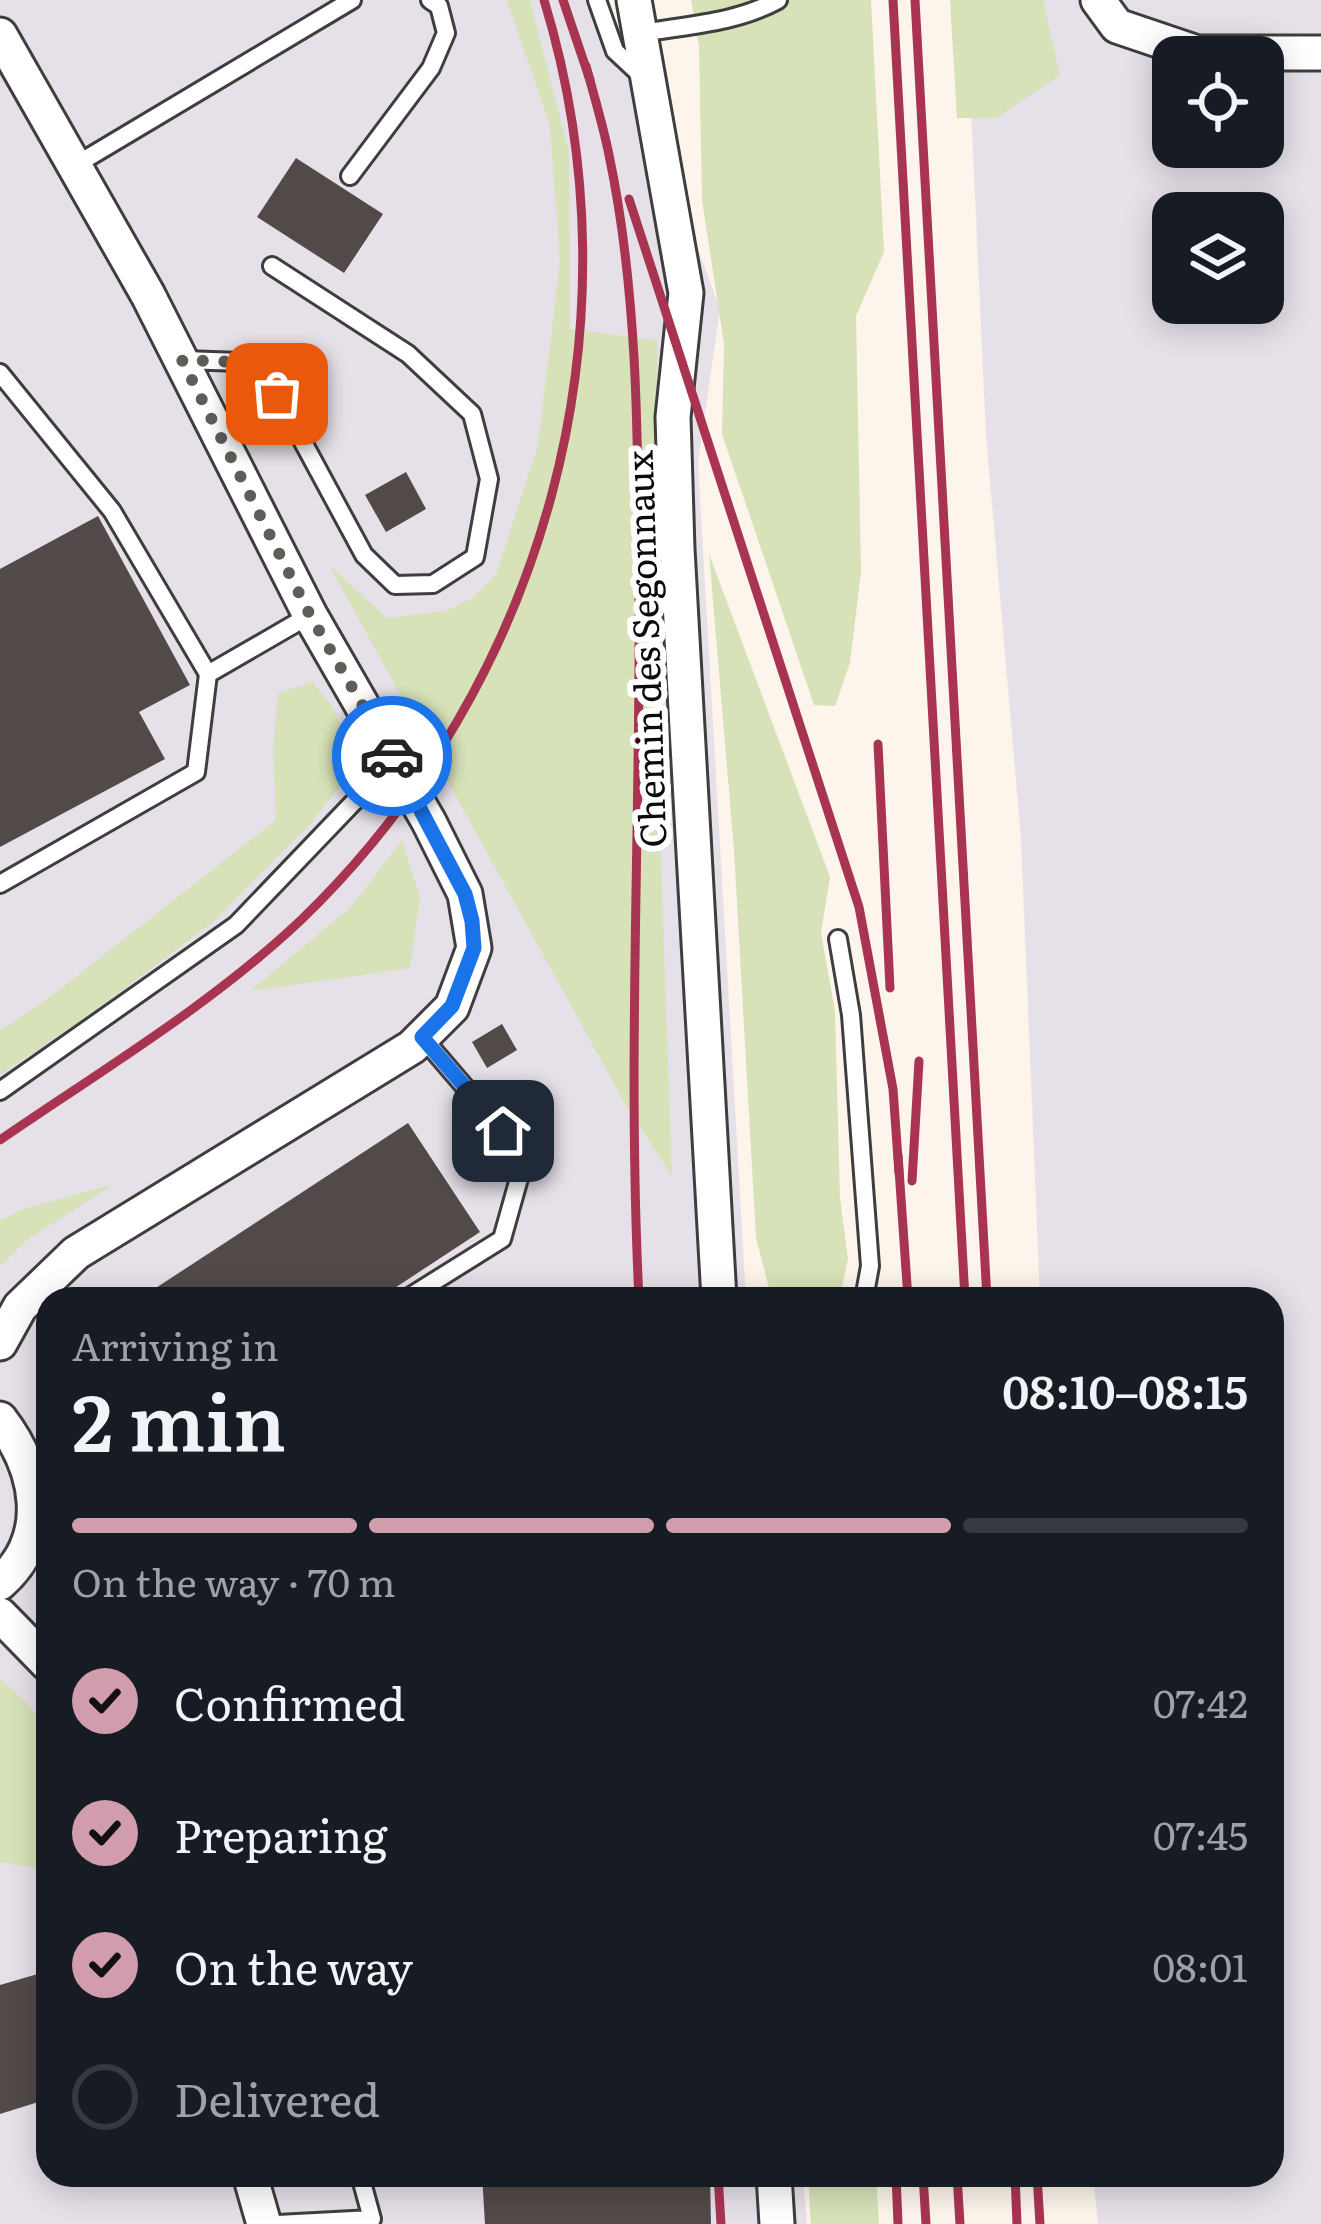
<!DOCTYPE html>
<meta charset="utf-8">
<style>
:root{--surface:#171b24;--page:#242831;--text:#f1f3f6;--muted:#9ea1a6;--line:#363941;--accent:#d19dac}
body{margin:0;font-family:Literata,serif;background:var(--page);color:var(--text);height:100vh;display:flex;flex-direction:column;font-size:45px;white-space:nowrap}
*{box-sizing:border-box;margin:0}
p{font-size:39px;color:var(--muted)}
.icon{flex:none;width:66px;height:66px;fill:none;stroke:currentColor;stroke-width:2;stroke-linecap:round;stroke-linejoin:round}
.map{position:relative;flex:1;overflow:hidden}
.panel{position:absolute;left:36px;top:1287px;width:1248px;height:900px;display:flex;flex-direction:column;background:var(--surface);border-radius:36px;box-shadow:0 6px 30px #0003}
.panel>*{flex:none}
.buttons{position:absolute;left:1152px;top:36px;display:grid;gap:24px}
.buttons a{display:grid;place-items:center;width:132px;height:132px;border-radius:24px;background:var(--surface);box-shadow:0 6px 30px #0003;font-size:60px}
.pin{position:absolute;display:grid;place-items:center;width:102px;height:102px;color:#fff;margin:-51px;border-radius:24px;box-shadow:0 6px 18px #0006}
.courier{position:absolute;display:grid;place-items:center;width:120px;height:120px;margin:-60px;border:9px solid #1a73e8;border-radius:50%;background:#fff;color:#222;box-shadow:0 3px 15px #0007}
.summary em{font-style:normal;font-weight:600}
.summary div{display:flex;flex-direction:column-reverse}
.summary{display:flex;align-items:center;justify-content:space-between;height:204px;padding:0 36px}
h1{font-size:78px;font-weight:600;line-height:90px}
.bar{display:grid;grid-template-columns:repeat(4,1fr);gap:18px 12px;align-content:center;height:144px;padding:0 36px}
.bar i{height:15px;border-radius:9px;background:var(--line)}
.bar .current{background:var(--accent)}
.bar p{grid-column:span 4}
ol{padding:0 36px;list-style:none}
li{display:flex;align-items:center;gap:36px;height:132px}
li p{margin-inline-start:auto}
li .icon{padding:12px;border-radius:50%;background:var(--accent);color:#111;stroke-width:4}
li:last-child{color:var(--muted)}
li i{width:66px;height:66px;border:6px solid var(--line);border-radius:50%}
.map>svg:first-child{display:block}
.industrial{fill:#e6e0e9;fill-rule:evenodd}
.green{fill:#d7e2b9}
.building{fill:#524a49}
.lines{fill:none;stroke-linecap:round;stroke-linejoin:round}
.service-casing{stroke:#3e3e3e;stroke-width:22}
.minor-casing{stroke:#3e3e3e;stroke-width:39}
.service{stroke:#fff;stroke-width:16}
.minor{stroke:#fff;stroke-width:33}
.rail{stroke:#a93452;stroke-width:9}
.done{stroke:#605d59;stroke-width:12;stroke-dasharray:0 21.6}
.route{stroke:#1a73e8;stroke-width:15}
.labels{text-anchor:middle;dominant-baseline:central;stroke-width:12;stroke-linejoin:round;paint-order:stroke}
.street-label{font-size:36px;fill:#0b0b0b;stroke:#fff}
</style>
<div class="map">
<svg width="1321" height="2224" viewBox="0 0 1321 2224">
<rect width="100%" height="100%" fill="#fdf5eb"/>
<!-- industrial -->
<g class="industrial">
<polygon points="0,0 607,0 720,309 698,462 746,1299 48,1299 48,2175 803,2175 807,2224 0,2224"/>
<path d="M966,0H1321V2224H1098L1093,2175H1272V1299H1040L1021,838L986,435ZM1173,57H1263V147H1173ZM1173,213H1263V303H1173Z"/>
</g>
<!-- green -->
<g class="green">
<polygon points="507,0 530,0 569,153 570,329 657,340 659,803 672,1176 624,1102 329,565 387,618 447,611 472,598 496,575 538,445 560,262 550,126"/>
<polygon points="691,0 871,0 884,252 856,316 861,572 850,663 835,706 814,705 722,434 724,344 702,200 699,47"/>
<polygon points="950,0 1043,0 1060,75 996,118 957,118"/>
<polygon points="709,554 830,877 821,933 835,1011 840,1198 848,1259 842,1287 830,1299 772,1299 756,1238 734,850"/>
<polygon points="313,682 336,712 347,747 342,784 310,824 213,922 89,1015 0,1075 0,1031 50,997 276,820 273,747 278,693"/>
<polygon points="402,840 420,898 410,968 250,991 350,908"/>
<polygon points="114,1184 27,1240 0,1266 0,1220 26,1208"/>
<polygon points="0,1679 28,1704 48,1732 48,1870 0,1862"/>
<polygon points="808,2175 876,2175 879,2224 811,2224"/>
</g>
<!-- building -->
<g class="building">
<polygon points="296,158 383,214 344,273 257,217"/>
<polygon points="406,472 426,509 386,532 365,495"/>
<polygon points="98,516 190,685 139,712 165,759 0,847 0,569"/>
<polygon points="502,1024 517,1050 487,1068 472,1042"/>
<polygon points="408,1123 480,1232 378,1299 139,1299"/>
<polygon points="48,1971 48,2099 0,2114 0,1985"/>
<polygon points="482,2175 710,2176 711,2224 485,2224"/>
</g>
<g class="lines">
<defs>
<g id="service">
<polyline points="597,0 615,51 645,79"/>
<path d="M641,33C688,25 736,23 778,0"/>
<polyline points="74,166 352,0"/>
<polyline points="350,176 431,68 446,33 439,6 430,0"/>
<polyline points="183,360 241,362 277,394 364,555 395,585 433,584 475,557 489,479 472,414 408,354 272,266"/>
<polyline points="0,373 112,511 208,674"/>
<polyline points="0,884 196,772 208,674 310,615"/>
<polyline points="838,939 851,1015 870,1266 864,1299"/>
<polyline points="0,1091 236,925 394,760"/>
<polyline points="406,1299 502,1239 525,1157 422,1037"/>
<polyline points="278,2224 372,2219 360,2175"/>
</g>
<g id="minor">
<polyline points="634,0 686,293 673,417 677,549 719,1299"/>
<polyline points="1098,0 1117,26 1197,53 1321,53"/>
<polyline points="0,35 148,295 310,615 429,822 465,894 474,948 452,1007 412,1047 76,1253 20,1307 0,1343"/>
<path d="M0,1419C38,1469 53,1536 0,1583"/>
<polyline points="0,1615 48,1664"/>
<polyline points="250,2175 264,2224"/>
<polyline points="774,2175 777,2224"/>
</g>
</defs>
<!-- service casing -->
<use href="#service" class="service-casing"/>
<!-- minor casing -->
<use href="#minor" class="minor-casing"/>
<!-- service -->
<use href="#service" class="service"/>
<!-- minor -->
<use href="#minor" class="minor"/>
<!-- rail -->
<g class="rail">
<polyline points="563,0 590,80"/>
<polyline points="893,0 965,1299"/>
<polyline points="915,0 987,1299"/>
<path d="M586,66C594,96 603,125 609,155C638,292 638,440 639,581C641,820 627,1059 639,1299"/>
<polyline points="629,199 859,907 893,1089 899,1173"/>
<polyline points="878,744 890,988"/>
<path d="M0,1140C102,1070 211,1005 301,920C546,684 644,327 544,0"/>
<polyline points="898,1155 908,1299"/>
<polyline points="912,1181 919,1061"/>
<polyline points="692,2175 692,2176"/>
<polyline points="718,2175 721,2224"/>
<polyline points="896,2175 898,2224"/>
<polyline points="923,2175 926,2224"/>
<polyline points="957,2175 960,2224"/>
<polyline points="1015,2175 1017,2224"/>
<polyline points="1037,2175 1040,2224"/>
</g>
</g>
<g class="lines">
<!-- done -->
<polyline class="done" points="277,394 241,362 182,360 310,615 392,756"/>
<!-- route -->
<polyline class="route" points="392,756 465,894 472,921 474,948 452,1006 422,1037 503,1131"/>
</g>
<g class="labels">
<!-- street labels -->
<g class="street-label">
<text transform="translate(644 649) rotate(-92)">Chemin des Segonnaux</text>
</g>
</g>
</svg>
<div class="buttons">
<a><svg class="icon" aria-label="locate" viewBox="0 0 24 24"><circle cx="12" cy="12" r="6"/><path d="M12 2v4M12 18v4M2 12h4M18 12h4"/></svg></a>
<a><svg class="icon" aria-label="layers" viewBox="0 0 24 24"><path d="M12 4l9 5-9 5-9-5zM3 14l9 5 9-5"/></svg></a>
</div>
<div class="pin" style="left:277px;top:394px;background:#ea580c"><svg class="icon" aria-label="bag" viewBox="0 0 24 24"><path d="M5 8h14l-1 12H6zM9 8a3 3 0 0 1 6 0"/></svg></div>
<div class="pin" style="left:503px;top:1131px;background:#1f2937"><svg class="icon" aria-label="home" viewBox="0 0 24 24"><path d="M3 11l9-7 9 7M6 9v11h12V9"/></svg></div>
<div class="courier" style="left:392px;top:756px"><svg class="icon" aria-label="car" viewBox="0 0 24 24"><path d="M5 17H2v-5l4-1 3-4h7l3 4 3 1v5h-3M9 17h6M6 11h13"/><circle cx="7" cy="17" r="2"/><circle cx="17" cy="17" r="2"/></svg></div>
<section class="panel">
<div class="summary"><div><h1>2 min</h1><p>Arriving in</p></div><em>08:10–08:15</em></div>
<div class="bar"><i class="current"></i><i class="current"></i><i class="current"></i><i></i><p>On the way · 70 m</p></div>
<ol>
<li><svg class="icon" aria-label="check" viewBox="0 0 24 24"><path d="M5 12l5 5 9-10"/></svg>Confirmed<p>07:42</p></li>
<li><svg class="icon" aria-label="check" viewBox="0 0 24 24"><path d="M5 12l5 5 9-10"/></svg>Preparing<p>07:45</p></li>
<li><svg class="icon" aria-label="check" viewBox="0 0 24 24"><path d="M5 12l5 5 9-10"/></svg>On the way<p>08:01</p></li>
<li><i></i>Delivered</li>
</ol>
</section>
</div>
